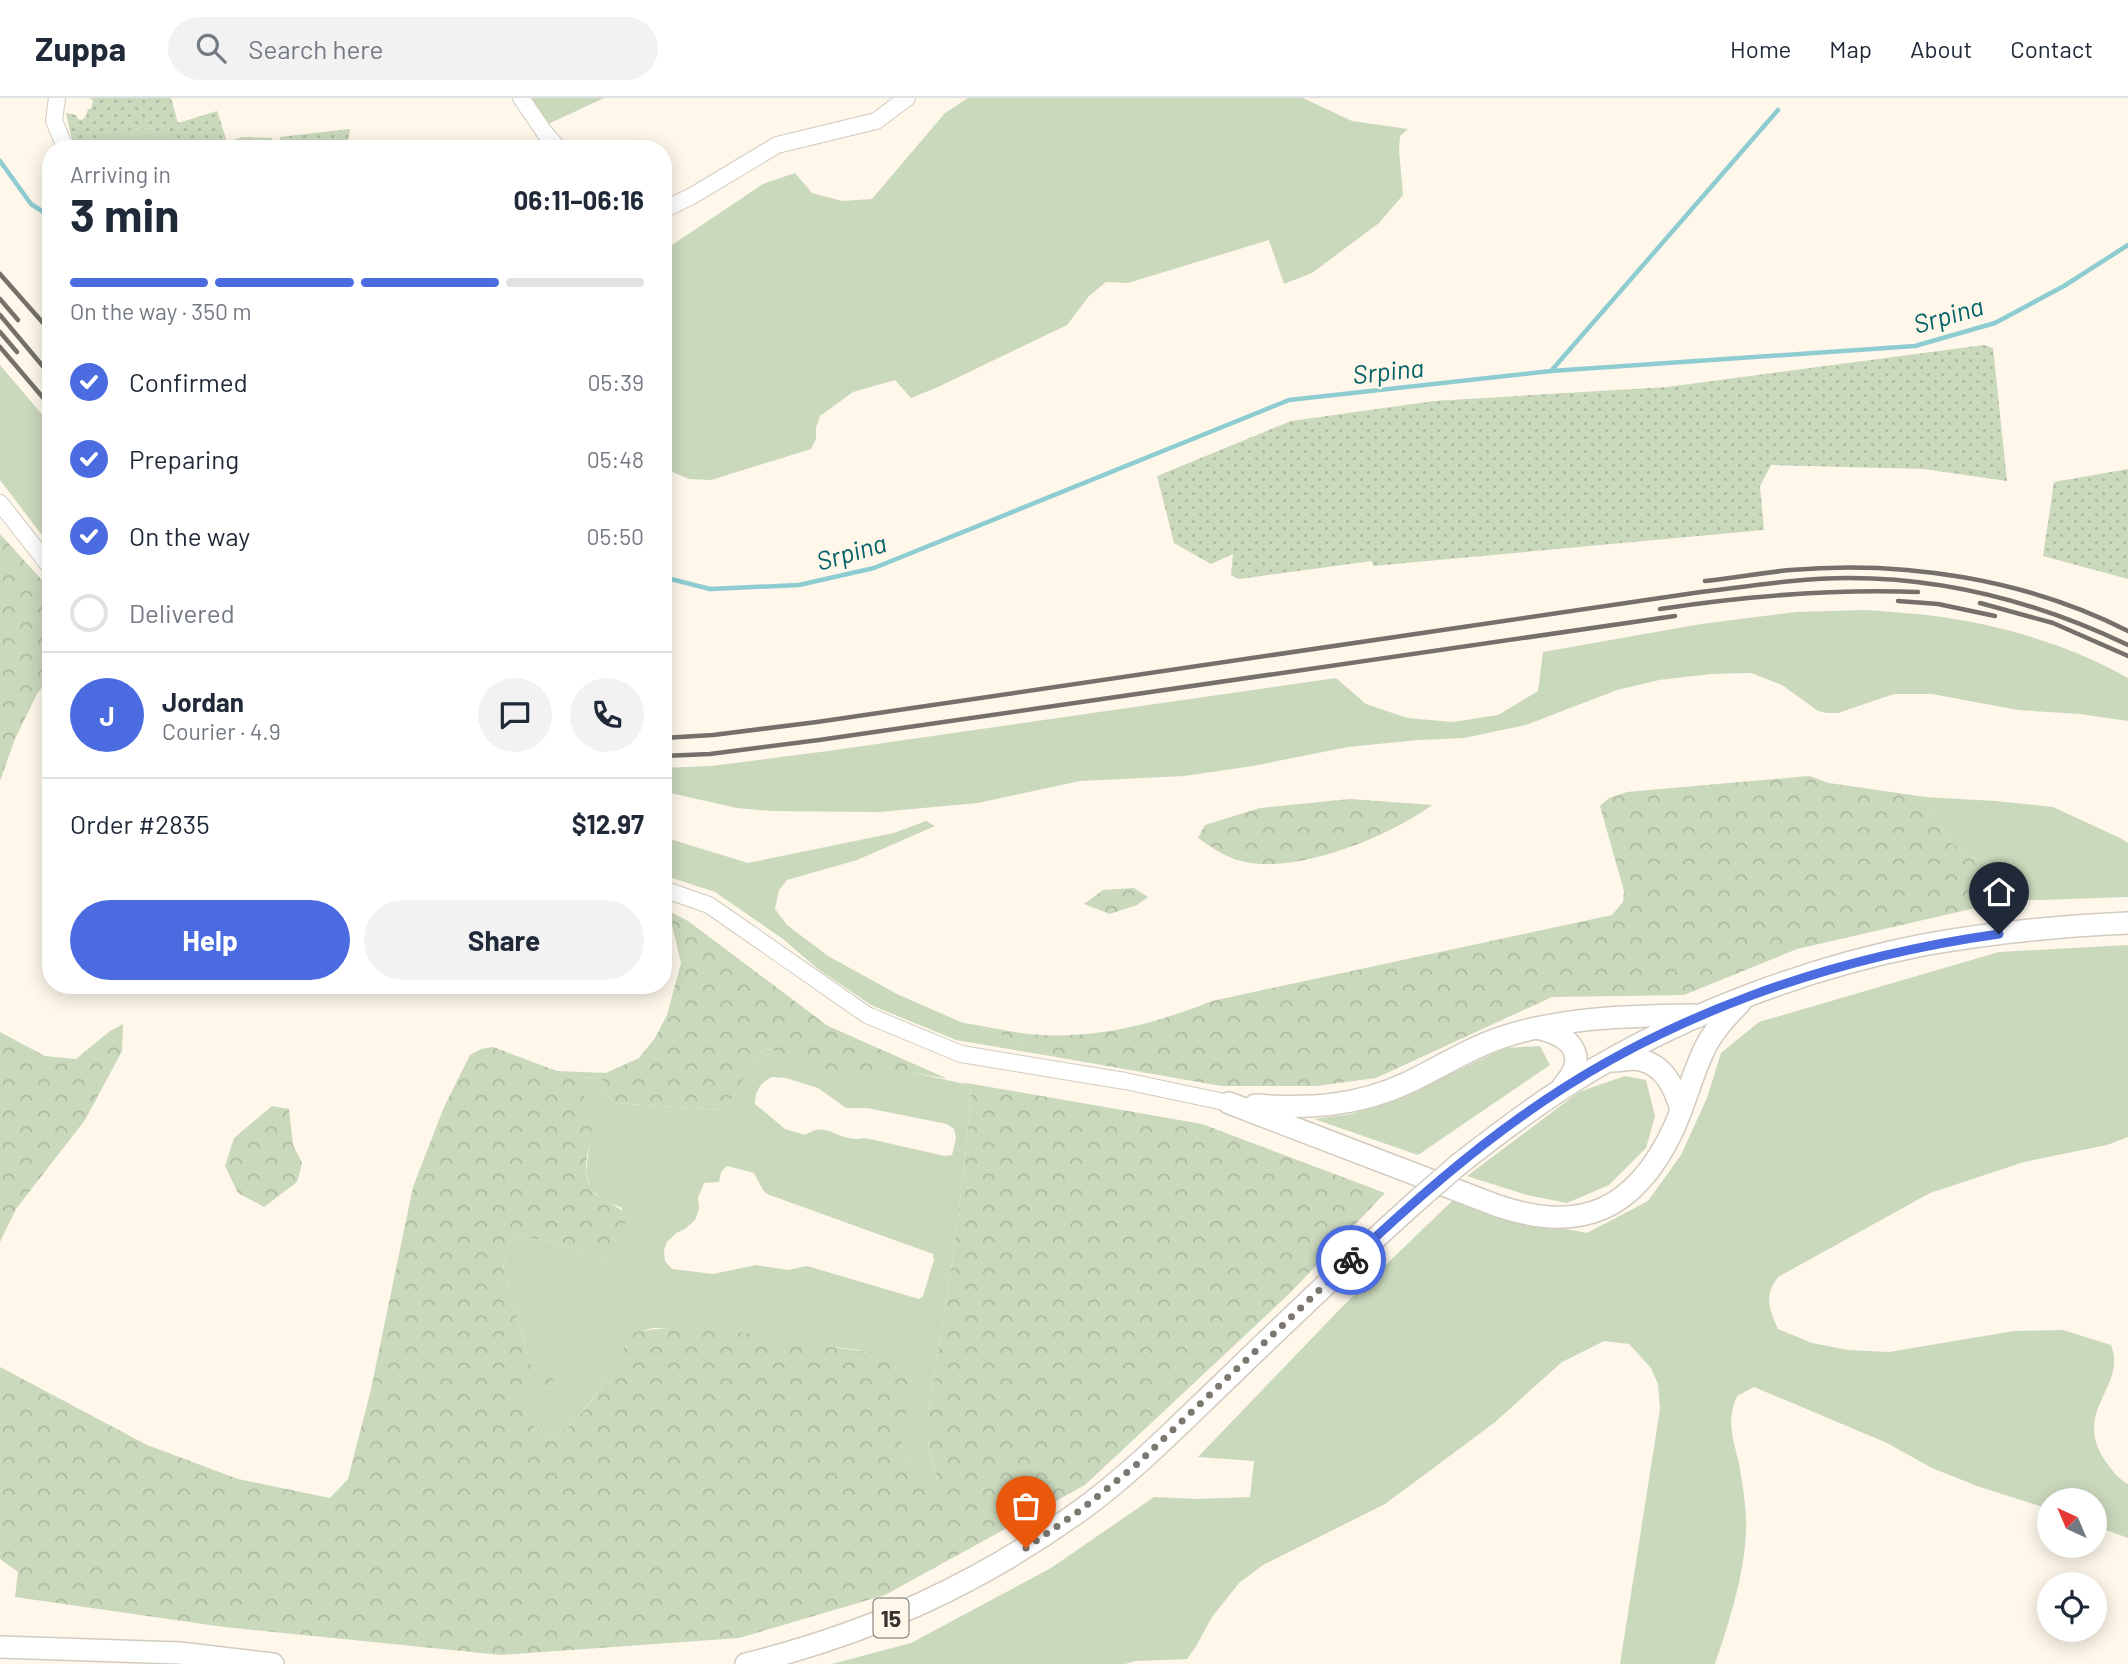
<!DOCTYPE html>
<meta charset="utf-8">
<style>
:root{--surface:#fff;--page:#f2f2f3;--text:#1f2937;--muted:#747a83;--line:#e0e1e3;--accent:#4b6ce0}
body{margin:0;font-family:Barlow,sans-serif;background:var(--page);color:var(--text);height:100vh;display:flex;flex-direction:column;font-size:26px;white-space:nowrap}
*{box-sizing:border-box;margin:0}
p{font-size:23px;color:var(--muted)}
.icon{flex:none;width:38px;height:38px;fill:none;stroke:currentColor;stroke-width:2;stroke-linecap:round;stroke-linejoin:round}
.map{position:relative;flex:1;overflow:hidden}
.side{position:absolute;left:42px;top:42px;width:630px;height:854px;display:flex;flex-direction:column;background:var(--surface);border-radius:28px;box-shadow:0 4px 18px #0003}
.side>*{flex:none}
.needle{width:46px;rotate:316deg}
.buttons{position:absolute;left:2037px;top:1390px;display:grid;gap:14px}
.buttons a{display:grid;place-items:center;width:70px;height:70px;border-radius:50%;background:var(--surface);box-shadow:0 4px 18px #0003;font-size:35px}
.pin{position:absolute;display:grid;place-items:center;width:60px;height:60px;color:#fff;margin:-72px -30px;border-radius:50% 50% 50% 0;rotate:-45deg;box-shadow:0 0 7px #0007}
.pin .icon{rotate:45deg}
.courier{position:absolute;display:grid;place-items:center;width:70px;height:70px;margin:-35px;border:5px solid #4b6ce0;border-radius:50%;background:#fff;color:#222;box-shadow:0 2px 9px #0007}
.head em{font-style:normal;font-weight:700}
.head div{display:flex;flex-direction:column-reverse}
.head{display:flex;align-items:center;justify-content:space-between;height:119px;padding:0 28px}
h1{font-size:46px;font-weight:700;line-height:52px}
.bar{display:grid;grid-template-columns:repeat(4,1fr);gap:10px 7px;align-content:center;height:84px;padding:0 28px}
.bar i{height:9px;border-radius:5px;background:var(--line)}
.bar .selected{background:var(--accent)}
.bar p{grid-column:span 4}
.line{display:flex;align-items:center;gap:18px;padding:0 28px;border-top:2px solid var(--line)}
.line div{flex:1}
.round{display:grid;place-items:center;flex:none;width:74px;height:74px;border-radius:37px;background:var(--page)}
ol{padding:0 28px;list-style:none}
li{display:flex;align-items:center;gap:21px;height:77px}
li p{margin-inline-start:auto}
li .icon{padding:7px;border-radius:50%;background:var(--accent);color:#fff;stroke-width:4}
li:last-child{color:var(--muted)}
li i{width:38px;height:38px;border:4px solid var(--line);border-radius:50%}
.action{display:flex;gap:14px;margin-top:auto;padding:14px 28px}
.action a{flex:1;height:80px;border-radius:42px;background:var(--accent);color:#fff;font-size:28px;font-weight:700;line-height:80px;text-align:center}
.action a+a{background:var(--page);color:var(--text)}
header{display:flex;align-items:center;gap:42px;box-sizing:border-box;height:98px;padding:0 35px;background:var(--surface);border-bottom:2px solid var(--line)}
header strong{font-size:33px}
nav{display:flex;gap:38px;margin-inline-start:auto;font-size:24px}
.search{width:490px;height:63px;background:var(--page);display:flex;align-items:center;gap:18px;box-sizing:border-box;padding:0 24px;border-radius:38px;color:var(--muted);font-size:26px}
.map>svg:first-child{display:block}
.grass{fill:#cad8bc;fill-rule:evenodd}
.forest{fill:url(#forest-crowns)}
.park{fill:url(#park-dots)}
.lines{fill:none;stroke-linecap:round;stroke-linejoin:round}
.stream{stroke:#8dccd1;stroke-width:4.5}
.minor-casing{stroke:#d2cbbf;stroke-width:18}
.major-casing{stroke:#d2cbbf;stroke-width:24}
.minor{stroke:#fff;stroke-width:16}
.major{stroke:#fff;stroke-width:21}
.rail{stroke:#75716a;stroke-width:4.5}
.major-bridge-casing{stroke:#d2cbbf;stroke-width:24;stroke-linecap:butt}
.major-bridge{stroke:#fff;stroke-width:21}
.done{stroke:#7c7870;stroke-width:7;stroke-dasharray:0 12.6}
.route{stroke:#4b6ce0;stroke-width:9}
.labels{text-anchor:middle;dominant-baseline:central;stroke-width:5;stroke-linejoin:round;paint-order:stroke}
.shield{fill:#fef7ea;stroke:#726e66;stroke-width:2}
.shield-label{font-size:23px;font-weight:bold;fill:#36332e}
.water-label{font-size:26px;font-style:italic;fill:#046268;stroke:#fef7ea}
</style>
<header>
<strong>Zuppa</strong>
<div class="search"><svg class="icon" aria-label="search" viewBox="0 0 24 24"><circle cx="10" cy="10" r="6"/><path d="M15 15l6 6"/></svg>Search here</div>
<nav><a>Home</a><a>Map</a><a>About</a><a>Contact</a></nav>
</header>
<div class="map">
<svg width="2128" height="1566" viewBox="0 0 2128 1566">
<defs>
<pattern id="forest-crowns" width="20" height="18" patternUnits="userSpaceOnUse" patternTransform="scale(1.75)"><rect width="20" height="18" fill="#cad8bc"/><path d="M2 6a3 3 0 1 1 6 0M12 15a3 3 0 1 1 6 0" fill="none" stroke="#aebaa2"/></pattern>
<pattern id="park-dots" width="8" height="8" patternUnits="userSpaceOnUse" patternTransform="scale(1.75)"><rect width="8" height="8" fill="#cad8bc"/><path d="M2 2h.1M6 6h.1" fill="none" stroke="#aebaa2" stroke-width="1.8" stroke-linecap="round"/></pattern>
</defs>
<rect width="100%" height="100%" fill="#fef7ea"/>
<!-- grass -->
<g class="grass">
<polygon points="522,0 604,0 544,28"/>
<polygon points="968,0 1303,0 1352,23 1408,31 1400,38 1399,51 1403,97 1379,125 1312,175 1284,186 1269,142 1128,185 1106,184 1089,198 1067,227 938,289 911,300 895,282 853,294 820,318 816,330 816,341 811,351 711,382 689,381 663,370 663,153 763,86 795,75 812,95 842,103 872,101 945,15"/>
<polygon points="152,30 194,51 113,51 103,35"/>
<polygon points="0,267 51,327 51,449 0,382"/>
<path d="M1866,512C1889,514 1912,515 1935,518C1998,526 2073,548 2128,580V623L2080,616L2018,612L1932,596H1894L1838,615H1827L1818,613L1782,587L1751,575L1711,576L1659,582L1617,592L1526,627L1464,640L1418,642L1348,649L1253,668L1184,678L1080,683L978,705L879,714L771,713L737,710L670,695L663,696V670L711,668L828,653L1336,580L1366,606L1407,620L1453,624L1498,617L1538,593L1543,554L1701,526L1796,514Z"/>
<polygon points="1925,699 1995,703 2053,709 2120,740 2128,745 2128,799 2006,803 1996,774 1950,744"/>
<polygon points="926,723 935,728 857,762 787,782 779,792 775,811 787,827 828,858 897,896 963,925 977,927 1056,959 956,942 871,907 818,871 783,841 715,794 663,777 663,739 748,765 894,735"/>
<path d="M2128,847V1039L2107,1047L2024,1064L1930,1095L1778,1179C1764,1197 1769,1211 1778,1231L1812,1245L1848,1252L1889,1254L2014,1233L2063,1232L2111,1247C2128,1289 2070,1313 2106,1364C2113,1373 2117,1380 2128,1386V1440L2095,1428V1402H2049V1411L1977,1388L1932,1370L1887,1345L1754,1289L1737,1298C1726,1324 1733,1339 1739,1366C1742,1382 1745,1402 1746,1419C1748,1466 1730,1522 1715,1566H1620L1660,1311L1658,1286L1651,1270L1629,1246L1604,1243L1562,1264L1494,1325L1385,1406L1263,1467L1239,1485L1212,1519L1195,1550L1187,1561L1135,1563L1125,1566H832L911,1545L1051,1470L1154,1399L1198,1401L1250,1399L1254,1363L1198,1359L1340,1211L1452,1103L1534,1125L1587,1135L1648,1103L1681,1057L1707,1000L1721,955L1759,924L1999,854Z"/>
<polygon points="1540,948 1550,967 1418,1057 1314,1021 1352,1016 1408,996 1505,950"/>
<path d="M766,950L780,955L799,966L870,974L882,969L897,971L969,987L971,993C963,1102 946,1211 927,1319V1340L937,1383H926L919,1379L901,1347L903,1258L701,1231L653,1230L633,1235C615,1268 586,1320 554,1339C537,1334 530,1327 523,1311L529,1298L552,1289L534,1273L530,1264L503,1170L509,1144L518,1138L558,1145L609,1162L622,1110L603,1102L590,1091L586,1074L592,1024L576,979L601,980L606,996L615,1005L719,1012C741,998 746,967 766,950ZM772,979L786,980L818,990L846,1010H867L947,1026L954,1031L956,1040L952,1057L945,1058L865,1040C836,1046 830,1021 805,1037L785,1031L755,1006C755,993 760,985 772,979ZM727,1068L754,1075L763,1092L767,1096L933,1156L934,1162L923,1198L919,1201L807,1168L788,1172L756,1167L713,1176L672,1171L665,1163L664,1152L667,1144L676,1135L685,1131L695,1122L699,1111L698,1100L704,1085L719,1084L721,1074Z"/>
<polygon points="1625,978 1646,982 1655,1018 1646,1050 1609,1087 1567,1105 1527,1097 1467,1078 1579,994"/>
</g>
<!-- forest -->
<g class="forest">
<polygon points="0,436 51,492 51,577 37,596 15,641 0,683"/>
<path d="M1809,678L1829,685L1925,699L1950,744L1996,774L2006,803L1797,851L1684,897L1552,899L1376,980L1316,988H1221L1056,959L977,927C998,931 1020,936 1042,937C1102,940 1157,925 1212,903L1612,817L1623,804L1624,793L1600,708L1609,700L1627,694Z"/>
<path d="M1350,701L1432,707C1390,738 1304,773 1251,765C1230,762 1215,752 1198,740L1205,727L1260,710Z"/>
<polygon points="1134,790 1148,799 1137,807 1110,816 1084,806 1103,792"/>
<path d="M663,810L688,823L828,928L948,981L882,969L870,974H834L799,966L780,955L766,950C746,967 741,998 719,1012L615,1005L606,996L601,980L577,979C580,992 592,1013 592,1025C592,1046 580,1069 590,1089C597,1104 618,1104 627,1119L615,1158L609,1162L558,1145L518,1138L509,1144L503,1170L530,1264L534,1273C544,1274 551,1275 555,1285L552,1289L529,1298L523,1311C530,1327 537,1334 554,1339C586,1321 615,1268 632,1235C690,1220 786,1242 846,1251C866,1254 890,1253 909,1260L913,1271L901,1347L919,1379L926,1383L937,1382L927,1340V1319C946,1211 963,1102 971,993L969,987L961,984L1202,1026L1385,1095L1289,1196L1085,1387L885,1497L739,1540L501,1557L224,1529L15,1499L18,1474L0,1461V1269L147,1347L238,1381L330,1400L348,1381L371,1291L413,1089L444,1009L470,957L481,951L493,949L557,973L606,975L639,960L655,940L667,917L681,865L672,827L663,819Z"/>
<polygon points="123,926 122,953 85,1022 16,1111 0,1144 0,934 45,958 76,961 110,933"/>
<polygon points="272,1008 289,1011 293,1047 302,1065 297,1084 264,1109 238,1095 225,1068 234,1040"/>
</g>
<!-- park -->
<g class="park">
<polygon points="89,0 171,0 178,25 217,13 227,44 242,39 272,40 273,45 280,45 280,39 350,31 347,51 194,51 152,30 104,35 113,51 74,51 66,15 76,17 78,21 82,22 86,18 88,11 91,11 93,2"/>
<polygon points="1984,247 1993,250 2007,383 1924,371 1771,367 1760,388 1764,432 1373,468 1372,463 1239,481 1231,477 1233,456 1211,466 1174,445 1157,378 1291,323 1434,303 1667,289"/>
<polygon points="2128,371 2128,481 2043,458 2054,384"/>
</g>
<g class="lines">
<!-- stream -->
<g class="stream">
<polyline points="0,63 31,106 51,119"/>
<polyline points="1551,273 1778,12"/>
<polyline points="663,479 710,491 799,487 874,470 1289,302 1551,273 1915,248 1995,225 2064,188 2128,147"/>
</g>
<defs>
<g id="minor">
<polyline points="57,0 54,23 66,51"/>
<polyline points="521,0 545,35 559,51"/>
<polyline points="663,112 692,98 777,47 876,23 907,0"/>
<polyline points="0,405 51,470"/>
<polyline points="663,791 709,807 867,917 961,956 1125,983 1229,1005"/>
</g>
<g id="major">
<path d="M1536,930C1571,937 1590,957 1563,988"/>
<path d="M1612,963C1621,963 1632,960 1640,962C1665,967 1675,991 1681,1012"/>
<path d="M1229,1005L1498,1108C1582,1136 1635,1112 1673,1032C1685,1006 1692,977 1704,952C1712,934 1726,919 1740,905"/>
<path d="M1255,1007C1309,1011 1358,1008 1407,985C1439,970 1469,950 1503,939C1564,919 1629,918 1693,917"/>
<path d="M1458,1067C1501,1033 1545,1000 1592,972C1691,914 1810,869 1923,847C1990,835 2059,828 2128,825"/>
<polyline points="0,1549 180,1555 273,1566"/>
<path d="M746,1566C870,1535 977,1487 1081,1412C1132,1375 1177,1329 1223,1285C1288,1222 1353,1160 1420,1100"/>
</g>
</defs>
<!-- minor casing -->
<use href="#minor" class="minor-casing"/>
<!-- major casing -->
<use href="#major" class="major-casing"/>
<!-- minor -->
<use href="#minor" class="minor"/>
<!-- major -->
<use href="#major" class="major"/>
<!-- rail -->
<g class="rail">
<polyline points="0,176 51,234"/>
<polyline points="0,201 18,222"/>
<polyline points="0,217 51,278"/>
<polyline points="0,234 17,254"/>
<polyline points="0,249 51,309"/>
<path d="M1705,483C1733,480 1761,475 1790,472C1904,462 2026,481 2128,533"/>
<polyline points="1898,503 1938,506 1995,518"/>
<polyline points="1980,505 2053,525 2128,558"/>
<path d="M1660,511C1746,498 1831,491 1918,494"/>
<path d="M663,640L713,637L817,624L1694,495C1745,489 1797,480 1849,480C1947,480 2040,505 2128,547"/>
<polyline points="663,658 710,656 819,642 1675,518"/>
</g>
<defs>
<polyline id="major-bridge" points="1420,1100 1458,1067"/>
</defs>
<!-- major-bridge casing -->
<use href="#major-bridge" class="major-bridge-casing"/>
<!-- major-bridge -->
<use href="#major-bridge" class="major-bridge"/>
</g>
<g class="lines">
<!-- done -->
<polyline class="done" points="1026,1450 1082,1411 1136,1367 1351,1162"/>
<!-- route -->
<path class="route" d="M1351,1162C1405,1111 1461,1061 1522,1018C1663,917 1829,860 1999,836"/>
</g>
<g class="labels">
<!-- shield labels -->
<rect class="shield" x="873.5" y="1500.5" width="35" height="39" rx="5"/>
<g class="shield-label">
<text x="891" y="1520">15</text>
</g>
<!-- water labels -->
<g class="water-label">
<text transform="translate(1948 216) rotate(-16)">Srpina</text>
<text transform="translate(1388 272) rotate(-6)">Srpina</text>
<text transform="translate(851 453) rotate(-16)">Srpina</text>
</g>
</g>
</svg>
<div class="buttons">
<a><svg class="needle" viewBox="-14 -14 28 28"><path d="M0-13l5 13h-10z" fill="#e53935"/><path d="M0 13l5-13h-10z" fill="#747a83"/></svg></a>
<a><svg class="icon" aria-label="locate" viewBox="0 0 24 24"><circle cx="12" cy="12" r="6"/><path d="M12 2v4M12 18v4M2 12h4M18 12h4"/></svg></a>
</div>
<div class="pin" style="left:1026px;top:1450px;background:#ea580c"><svg class="icon" aria-label="bag" viewBox="0 0 24 24"><path d="M5 8h14l-1 12H6zM9 8a3 3 0 0 1 6 0"/></svg></div>
<div class="pin" style="left:1999px;top:836px;background:#1f2937"><svg class="icon" aria-label="home" viewBox="0 0 24 24"><path d="M3 11l9-7 9 7M6 9v11h12V9"/></svg></div>
<div class="courier" style="left:1351px;top:1162px"><svg class="icon" aria-label="bike" viewBox="0 0 24 24"><circle cx="6" cy="16" r="4"/><circle cx="18" cy="16" r="4"/><path d="M6 16l4-8h5l3 8M10 8l3 8H6M13 5h3"/></svg></div>
<section class="side">
<div class="head"><div><h1>3 min</h1><p>Arriving in</p></div><em>06:11–06:16</em></div>
<div class="bar"><i class="selected"></i><i class="selected"></i><i class="selected"></i><i></i><p>On the way · 350 m</p></div>
<ol>
<li><svg class="icon" aria-label="check" viewBox="0 0 24 24"><path d="M5 12l5 5 9-10"/></svg>Confirmed<p>05:39</p></li>
<li><svg class="icon" aria-label="check" viewBox="0 0 24 24"><path d="M5 12l5 5 9-10"/></svg>Preparing<p>05:48</p></li>
<li><svg class="icon" aria-label="check" viewBox="0 0 24 24"><path d="M5 12l5 5 9-10"/></svg>On the way<p>05:50</p></li>
<li><i></i>Delivered</li>
</ol>
<div class="line" style="height:126px"><b class="round" style="background:var(--accent);color:#fff">J</b><div><b>Jordan</b><p>Courier · 4.9</p></div><a class="round"><svg class="icon" aria-label="chat" viewBox="0 0 24 24"><path d="M4 5h16v11H9l-5 4z"/></svg></a><a class="round"><svg class="icon" aria-label="phone" viewBox="0 0 24 24"><path d="M5 4h4l2 5-3 2q2 4 5 5l2-3 5 2v4C11 20 4 13 5 4z"/></svg></a></div>
<div class="line" style="height:91px"><div>Order #2835</div><b>$12.97</b></div>
<div class="action"><a>Help</a><a>Share</a></div>
</section>
</div>
